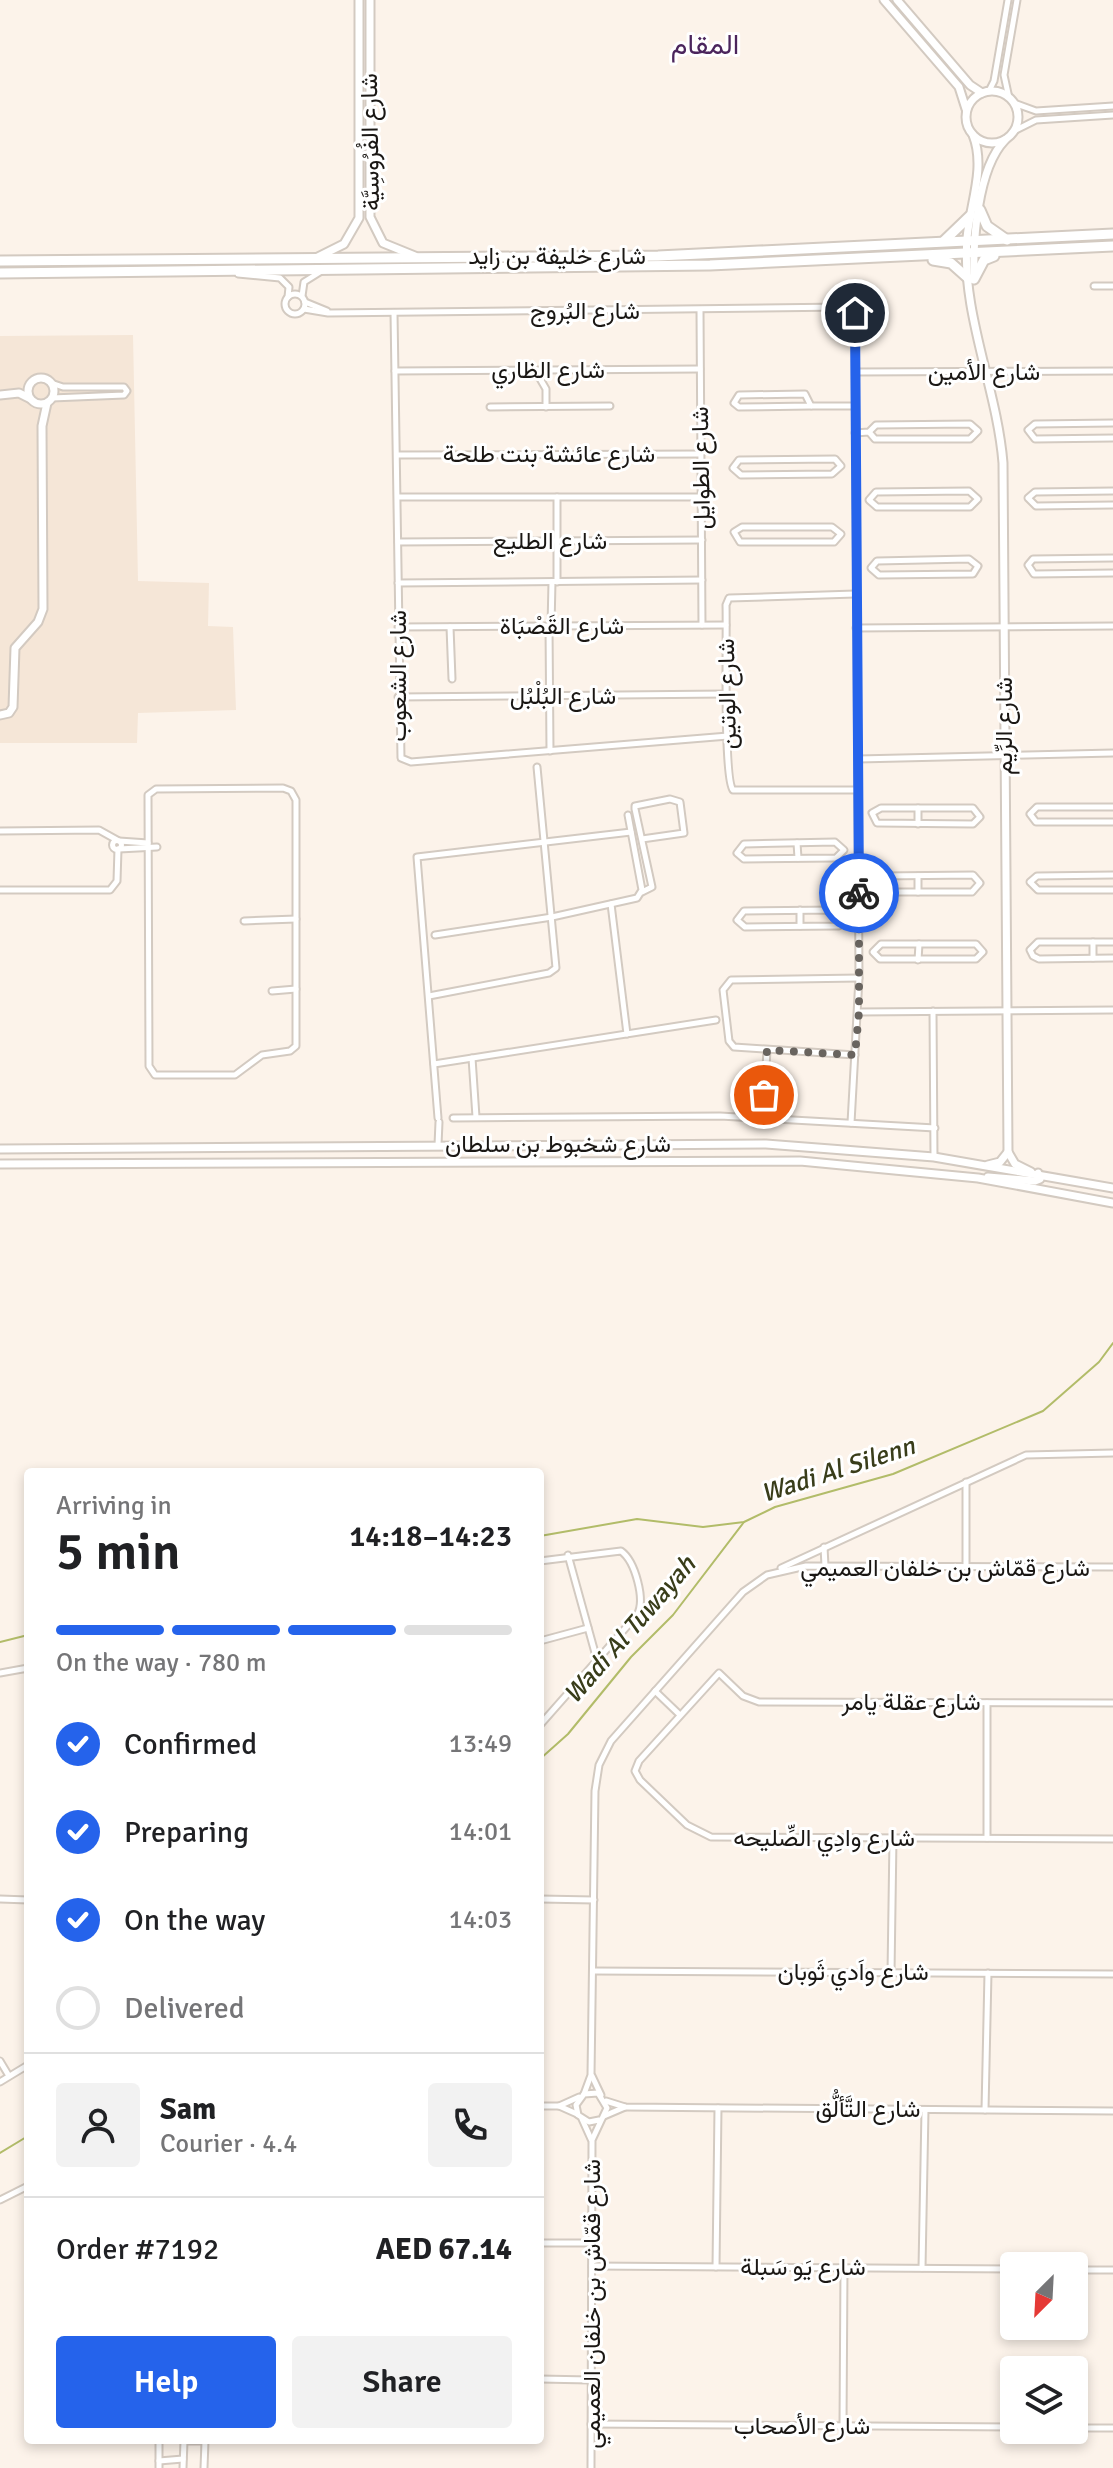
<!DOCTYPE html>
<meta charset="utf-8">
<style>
:root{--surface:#fff;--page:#f2f2f2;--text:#202124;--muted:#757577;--line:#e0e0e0;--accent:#2563eb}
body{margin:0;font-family:Signika,Vazirmatn,sans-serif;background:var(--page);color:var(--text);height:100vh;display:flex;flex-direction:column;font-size:30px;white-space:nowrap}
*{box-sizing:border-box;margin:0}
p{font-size:26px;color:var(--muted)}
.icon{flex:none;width:44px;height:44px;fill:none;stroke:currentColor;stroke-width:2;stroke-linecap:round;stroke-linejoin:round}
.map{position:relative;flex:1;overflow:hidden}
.sheet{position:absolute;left:24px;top:1468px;width:520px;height:976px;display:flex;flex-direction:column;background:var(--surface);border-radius:8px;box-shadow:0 4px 12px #0003}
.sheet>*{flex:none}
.needle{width:52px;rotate:204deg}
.buttons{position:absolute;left:1000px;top:2252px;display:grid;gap:16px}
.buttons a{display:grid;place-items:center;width:88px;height:88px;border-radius:8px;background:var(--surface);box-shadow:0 4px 12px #0003;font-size:40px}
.pin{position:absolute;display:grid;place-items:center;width:68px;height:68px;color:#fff;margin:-34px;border:4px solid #fff;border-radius:50%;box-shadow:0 2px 8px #0007}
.courier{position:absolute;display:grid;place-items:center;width:80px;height:80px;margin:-40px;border:6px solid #2563eb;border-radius:50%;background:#fff;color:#222;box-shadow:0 2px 10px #0007}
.summary em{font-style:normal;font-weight:600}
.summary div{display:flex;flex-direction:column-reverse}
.summary{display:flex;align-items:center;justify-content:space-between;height:136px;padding:0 32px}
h1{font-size:52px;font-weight:600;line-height:60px}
.bar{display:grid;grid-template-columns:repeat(4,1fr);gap:12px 8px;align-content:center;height:96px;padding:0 32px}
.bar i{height:10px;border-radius:6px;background:var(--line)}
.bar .current{background:var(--accent)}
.bar p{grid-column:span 4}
.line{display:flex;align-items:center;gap:20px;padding:0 32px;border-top:2px solid var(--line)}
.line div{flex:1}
.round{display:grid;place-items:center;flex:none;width:84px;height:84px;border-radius:8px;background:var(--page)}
ol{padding:0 32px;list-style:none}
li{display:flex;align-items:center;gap:24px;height:88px}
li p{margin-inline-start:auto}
li .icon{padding:8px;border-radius:50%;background:var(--accent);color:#fff;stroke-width:4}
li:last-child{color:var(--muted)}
li i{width:44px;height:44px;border:4px solid var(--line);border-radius:50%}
.button{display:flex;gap:16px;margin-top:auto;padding:16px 32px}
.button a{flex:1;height:92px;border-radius:8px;background:var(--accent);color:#fff;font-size:32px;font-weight:600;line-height:92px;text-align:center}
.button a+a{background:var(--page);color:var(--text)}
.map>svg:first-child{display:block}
.built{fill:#f5e6d7}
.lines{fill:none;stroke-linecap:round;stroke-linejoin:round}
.stream{stroke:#b2bc69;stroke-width:2}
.street-casing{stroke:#d3cac1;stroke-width:9}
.secondary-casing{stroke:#d3cac1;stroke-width:11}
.primary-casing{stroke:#d3cac1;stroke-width:11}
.highway-casing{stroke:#d3cac1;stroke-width:13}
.street{stroke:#fff;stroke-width:5}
.secondary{stroke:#fff;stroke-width:7}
.primary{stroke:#fff;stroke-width:7}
.highway{stroke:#fff;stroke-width:9}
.done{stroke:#69645f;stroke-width:8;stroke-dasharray:0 14.4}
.route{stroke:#2563eb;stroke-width:10}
.labels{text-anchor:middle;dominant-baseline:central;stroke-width:6;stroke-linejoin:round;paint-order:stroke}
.street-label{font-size:24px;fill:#1a1714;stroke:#fff}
.water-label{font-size:26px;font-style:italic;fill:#393d1a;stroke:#fff}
.quarter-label{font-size:28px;fill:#4b255c;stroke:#fff}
</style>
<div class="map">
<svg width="1113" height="2468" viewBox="0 0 1113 2468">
<rect width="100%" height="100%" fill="#fcf3ea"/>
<!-- built -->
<polygon class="built" points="133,335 138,581 209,583 208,626 233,627 236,710 138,713 137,743 0,743 0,336"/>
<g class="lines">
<!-- stream -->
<g class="stream">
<polyline points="540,1536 637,1519 703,1527 744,1522 775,1507 893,1474 1043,1411 1099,1362 1113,1343"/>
<polyline points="0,1642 28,1635"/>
<polyline points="540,1759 568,1734 631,1657 673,1615 744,1522"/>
<polyline points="0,2153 28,2136"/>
</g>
<defs>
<g id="street">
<polyline points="989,91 994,81 1008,0"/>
<polyline points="1009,98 1004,75 1017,0"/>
<polyline points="1014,103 1036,111 1113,106"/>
<polyline points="1014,131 1036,120 1113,115"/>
<polyline points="238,274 280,278 289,287 288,297"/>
<polyline points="1094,286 1113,286"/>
<circle cx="295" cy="304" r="10"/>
<polyline points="302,296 304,282 320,272"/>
<polyline points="305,302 327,311"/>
<polyline points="304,309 328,313 844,307 855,313 859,978 851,1123"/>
<polyline points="700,310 702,625"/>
<polyline points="394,313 401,758 411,762 728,736"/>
<polyline points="535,370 546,389 546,407"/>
<polyline points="395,371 700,369"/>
<polyline points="856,372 1113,371"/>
<polyline points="51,383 63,387 124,387 127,391 124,395 52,398"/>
<polygon points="805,394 811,406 739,407 734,403 739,395"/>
<polyline points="812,406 855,406"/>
<polyline points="490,407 610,406"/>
<polyline points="1113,423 1035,424 1028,430 1035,439 1113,438"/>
<polyline points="855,433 869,432 876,425 970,424 978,431 970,439 875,439 869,432"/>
<polyline points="397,455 701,454"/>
<polygon points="835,459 841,466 832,474 741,475 733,468 739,460"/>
<polygon points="969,491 978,499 970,507 877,507 869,500 876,492"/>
<polyline points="1113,491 1035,492 1028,498 1036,506 1113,505"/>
<polyline points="398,497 701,497"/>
<polygon points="742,527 832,527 841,534 834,542 740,542 734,532"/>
<polyline points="398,542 702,540"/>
<polyline points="1113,558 1033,559 1028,565 1034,574 1113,573"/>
<polygon points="969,559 978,566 973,574 879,575 871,568 877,561"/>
<polyline points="557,582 557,497"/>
<polyline points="398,583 702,580"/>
<path d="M855,594L729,598L726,605C727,631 723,778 733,790H858"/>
<polyline points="549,626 550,751"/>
<polyline points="551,626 552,582"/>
<polyline points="398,627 726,625"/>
<polyline points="450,627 452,679"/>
<polyline points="856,628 1113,626"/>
<polyline points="398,697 727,694"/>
<polyline points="858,759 1113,753"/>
<polygon points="283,788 291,791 296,800 296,1046 290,1051 262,1055 235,1075 155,1075 149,1066 148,795 156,789"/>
<polyline points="1113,807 1037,807 1030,814 1036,822 1113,822"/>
<polygon points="881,808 973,808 980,817 973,824 877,823 872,813"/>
<polyline points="918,808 918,824"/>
<polyline points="0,831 99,830 117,840"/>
<polyline points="642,839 684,833 680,802 670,799 635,806 635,809 652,887 642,892"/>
<circle cx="117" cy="845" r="4.5"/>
<polyline points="119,841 148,843"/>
<polygon points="835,842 844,850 836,858 744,859 737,853 744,844"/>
<polyline points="797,843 798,858"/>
<polyline points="119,849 157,847"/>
<polygon points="973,875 980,883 972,892 880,892 873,886 875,879 881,876"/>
<polyline points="1113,875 1037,876 1030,882 1038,890 1113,890"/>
<polyline points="0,890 110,890 117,881 118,849"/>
<polyline points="918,892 918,876"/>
<polyline points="611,904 627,1034"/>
<polyline points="800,910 800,926"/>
<polygon points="835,910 844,916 839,926 745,927 737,920 744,911"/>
<polyline points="244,921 296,919"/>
<polyline points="435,935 552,917 637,898 642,890 628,815"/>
<polyline points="1093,942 1093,958"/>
<polyline points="1113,942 1038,942 1030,950 1033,956 1039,959 1113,958"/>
<polygon points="881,944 976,944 983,952 976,959 880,959 873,952"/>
<polyline points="918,960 919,944"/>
<polyline points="272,991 296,989"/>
<polyline points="429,996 549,973 556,968 537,767"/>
<polyline points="933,1011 934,1157"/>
<polyline points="859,1012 1113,1010"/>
<polyline points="855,1055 734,1047 729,1041 723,990 731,980 859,978"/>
<polyline points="472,1058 476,1117"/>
<polyline points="434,1064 716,1020"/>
<polyline points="438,1118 417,857 631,832"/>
<polyline points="453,1118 720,1116 935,1128"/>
<polyline points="763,1118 767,1050"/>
<polyline points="438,1145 439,1122"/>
<polyline points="966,1482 966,1566"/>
<polyline points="824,1547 825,1566"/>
<polyline points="568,1555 597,1660"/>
<path d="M540,1561L621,1551C635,1561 646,1600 637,1615L540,1725"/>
<polyline points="781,1568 1026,1455 1113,1453"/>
<polyline points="540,1641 588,1628"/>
<polyline points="0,1673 28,1668"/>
<polyline points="655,1691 680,1715"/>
<polyline points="1113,1703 759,1702 743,1696 719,1673 639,1761 635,1771 640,1780 687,1825 711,1837 1113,1839"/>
<polyline points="987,1838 987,1703"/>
<polyline points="0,1899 28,1900"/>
<polyline points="540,1899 594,1900"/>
<polyline points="593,1971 1113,1974"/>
<polyline points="891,1973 893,1838"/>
<polyline points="0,2061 9,2076"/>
<polyline points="592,2076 601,2095"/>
<polyline points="0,2082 28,2065"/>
<polyline points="584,2094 591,2075 595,1791 599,1765 611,1741 743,1592 767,1575 806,1566 1113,1567"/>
<polyline points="606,2101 625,2107 1113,2111"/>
<polyline points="540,2106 559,2106 577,2114"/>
<polyline points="559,2106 579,2097"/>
<polyline points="985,2110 988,1973"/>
<polyline points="604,2116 625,2107"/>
<polyline points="582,2119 591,2139"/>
<polyline points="0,2200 28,2186"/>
<polyline points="540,2243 592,2243"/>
<polyline points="592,2266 1014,2269"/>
<polyline points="716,2267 718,2108"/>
<polyline points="922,2268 925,2110"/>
<polyline points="1074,2270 1113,2270"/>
<polyline points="540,2379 590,2380"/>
<polyline points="591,2424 1014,2427"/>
<polyline points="843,2426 844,2268"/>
<polyline points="1074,2428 1113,2428"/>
<polyline points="184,2441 205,2441 204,2468"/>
<polyline points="159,2461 183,2459"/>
<polyline points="159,2468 159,2440"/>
<polyline points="183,2468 184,2441"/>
<polyline points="591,2468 592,2140 607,2108 598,2093 584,2094 576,2105 578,2115 589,2122 599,2120"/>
</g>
<g id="secondary">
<polyline points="370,0 370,217 383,243 415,256"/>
<polyline points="884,0 959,87 966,109"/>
<polyline points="897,0 970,85 982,93"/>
<circle cx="992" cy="117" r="26"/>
<path d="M973,135C986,168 970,204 967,238C961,313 997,388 1003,463L1008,1152L1015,1164L1031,1172"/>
<polyline points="318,257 344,244 359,218 359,0"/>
<path d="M974,279C973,241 977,169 1005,140"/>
<circle cx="41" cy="391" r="13"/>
<polyline points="0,395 19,393 29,398"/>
<polyline points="0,715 9,713 13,707 15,648 38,622 43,609 42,426 47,403"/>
<polyline points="988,1165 1000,1162 1008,1152"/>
</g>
<g id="primary">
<polyline points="0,1149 766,1144 934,1157 1113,1188"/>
<polyline points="0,1164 800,1161 978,1178 1113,1203"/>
<polyline points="988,1177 1035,1181 1040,1179 1038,1173"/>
</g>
<g id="highway">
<polyline points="980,210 987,226 1007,240"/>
<polyline points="944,241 970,216"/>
<polyline points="933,260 951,263 969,279"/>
<polyline points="0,261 658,256 1113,234"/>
<polyline points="0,273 710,265 1113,246"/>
<polyline points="974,279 984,260 994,256"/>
</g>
</defs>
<!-- street casing -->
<use href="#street" class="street-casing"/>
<!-- secondary casing -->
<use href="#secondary" class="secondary-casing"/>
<!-- primary casing -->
<use href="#primary" class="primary-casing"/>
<!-- highway casing -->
<use href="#highway" class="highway-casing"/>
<!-- street -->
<use href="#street" class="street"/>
<!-- secondary -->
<use href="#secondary" class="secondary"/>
<!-- primary -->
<use href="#primary" class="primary"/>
<!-- highway -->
<use href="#highway" class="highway"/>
</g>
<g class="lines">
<!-- done -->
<polyline class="done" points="764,1095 767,1050 855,1055 859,1012 859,893"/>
<!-- route -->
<polyline class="route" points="855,313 859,893"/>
</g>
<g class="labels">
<!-- street labels -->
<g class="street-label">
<text transform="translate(370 142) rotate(-91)">شارع الفُرُوسِيَّة</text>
<text x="557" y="256">شارع خليفة بن زايد</text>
<text x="585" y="311">شارع البُروج</text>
<text x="548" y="370">شارع الظاري</text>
<text x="984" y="372">شارع الأمين</text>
<text x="549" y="454">شارع عائشة بنت طلحة</text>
<text transform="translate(701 468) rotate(-91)">شارع الطوايل</text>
<text x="550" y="541">شارع الطليع</text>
<text x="562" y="626">شارع القَصْبَاة</text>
<text transform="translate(398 676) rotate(-90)">شارع الشعوب</text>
<text transform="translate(727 694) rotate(-91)">شارع الوتين</text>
<text x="563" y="696">شارع البُلْبُل</text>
<text transform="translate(1004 726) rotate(-90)">شارع الرِّيم</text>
<text x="558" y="1144">شارع شخبوط بن سلطان</text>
<text x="945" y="1568">شارع قمّاش بن خلفان العميمي</text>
<text x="911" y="1702">شارع عقلة يامر</text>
<text x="824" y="1838">شارع وادِي الصِّليحه</text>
<text x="853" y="1972">شارع واَدي ثَوبان</text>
<text x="868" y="2109">شارع التَّألُّق</text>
<text x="803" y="2267">شارع يَو سَبلة</text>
<text transform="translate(592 2304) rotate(-90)">شارع قمّاش بن خلفان العميمي</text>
<text x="802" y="2426">شارع الأصحاب</text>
</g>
<!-- water labels -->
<g class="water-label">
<text transform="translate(838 1470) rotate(-18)">Wadi Al Silenn</text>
<text transform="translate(630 1630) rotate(-49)">Wadi Al Tuwayah</text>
</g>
<!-- quarter labels -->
<g class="quarter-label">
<text x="705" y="45">المقام</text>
</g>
</g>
</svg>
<div class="buttons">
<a><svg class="needle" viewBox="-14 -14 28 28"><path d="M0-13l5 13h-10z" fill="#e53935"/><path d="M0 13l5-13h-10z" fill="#757577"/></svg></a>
<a><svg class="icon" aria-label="layers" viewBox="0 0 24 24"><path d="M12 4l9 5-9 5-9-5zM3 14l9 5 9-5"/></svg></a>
</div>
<div class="pin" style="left:764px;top:1095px;background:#ea580c"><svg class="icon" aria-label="bag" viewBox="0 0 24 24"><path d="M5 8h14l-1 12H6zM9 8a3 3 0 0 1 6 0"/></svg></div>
<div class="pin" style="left:855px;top:313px;background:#1f2937"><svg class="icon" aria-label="home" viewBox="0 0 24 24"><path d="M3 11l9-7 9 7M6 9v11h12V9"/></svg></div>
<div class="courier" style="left:859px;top:893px"><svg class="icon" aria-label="bike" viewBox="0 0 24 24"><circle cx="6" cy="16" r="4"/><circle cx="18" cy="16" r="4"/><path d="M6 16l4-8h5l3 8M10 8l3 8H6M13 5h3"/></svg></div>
<section class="sheet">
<div class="summary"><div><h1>5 min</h1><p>Arriving in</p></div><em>14:18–14:23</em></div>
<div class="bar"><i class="current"></i><i class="current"></i><i class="current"></i><i></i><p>On the way · 780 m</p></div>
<ol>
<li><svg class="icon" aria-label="check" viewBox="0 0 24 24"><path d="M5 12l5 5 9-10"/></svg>Confirmed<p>13:49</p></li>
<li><svg class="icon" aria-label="check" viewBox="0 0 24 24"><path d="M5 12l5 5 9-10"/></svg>Preparing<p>14:01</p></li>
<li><svg class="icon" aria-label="check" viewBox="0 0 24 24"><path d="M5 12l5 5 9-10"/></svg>On the way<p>14:03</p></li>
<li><i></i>Delivered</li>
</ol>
<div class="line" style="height:144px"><a class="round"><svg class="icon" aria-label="person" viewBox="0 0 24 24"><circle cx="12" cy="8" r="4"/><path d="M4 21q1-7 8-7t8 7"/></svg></a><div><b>Sam</b><p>Courier · 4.4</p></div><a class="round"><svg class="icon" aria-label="phone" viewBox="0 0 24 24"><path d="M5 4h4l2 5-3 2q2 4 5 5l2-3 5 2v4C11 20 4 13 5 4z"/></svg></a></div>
<div class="line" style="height:104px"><div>Order #7192</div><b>AED 67.14</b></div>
<div class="button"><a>Help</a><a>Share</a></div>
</section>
</div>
